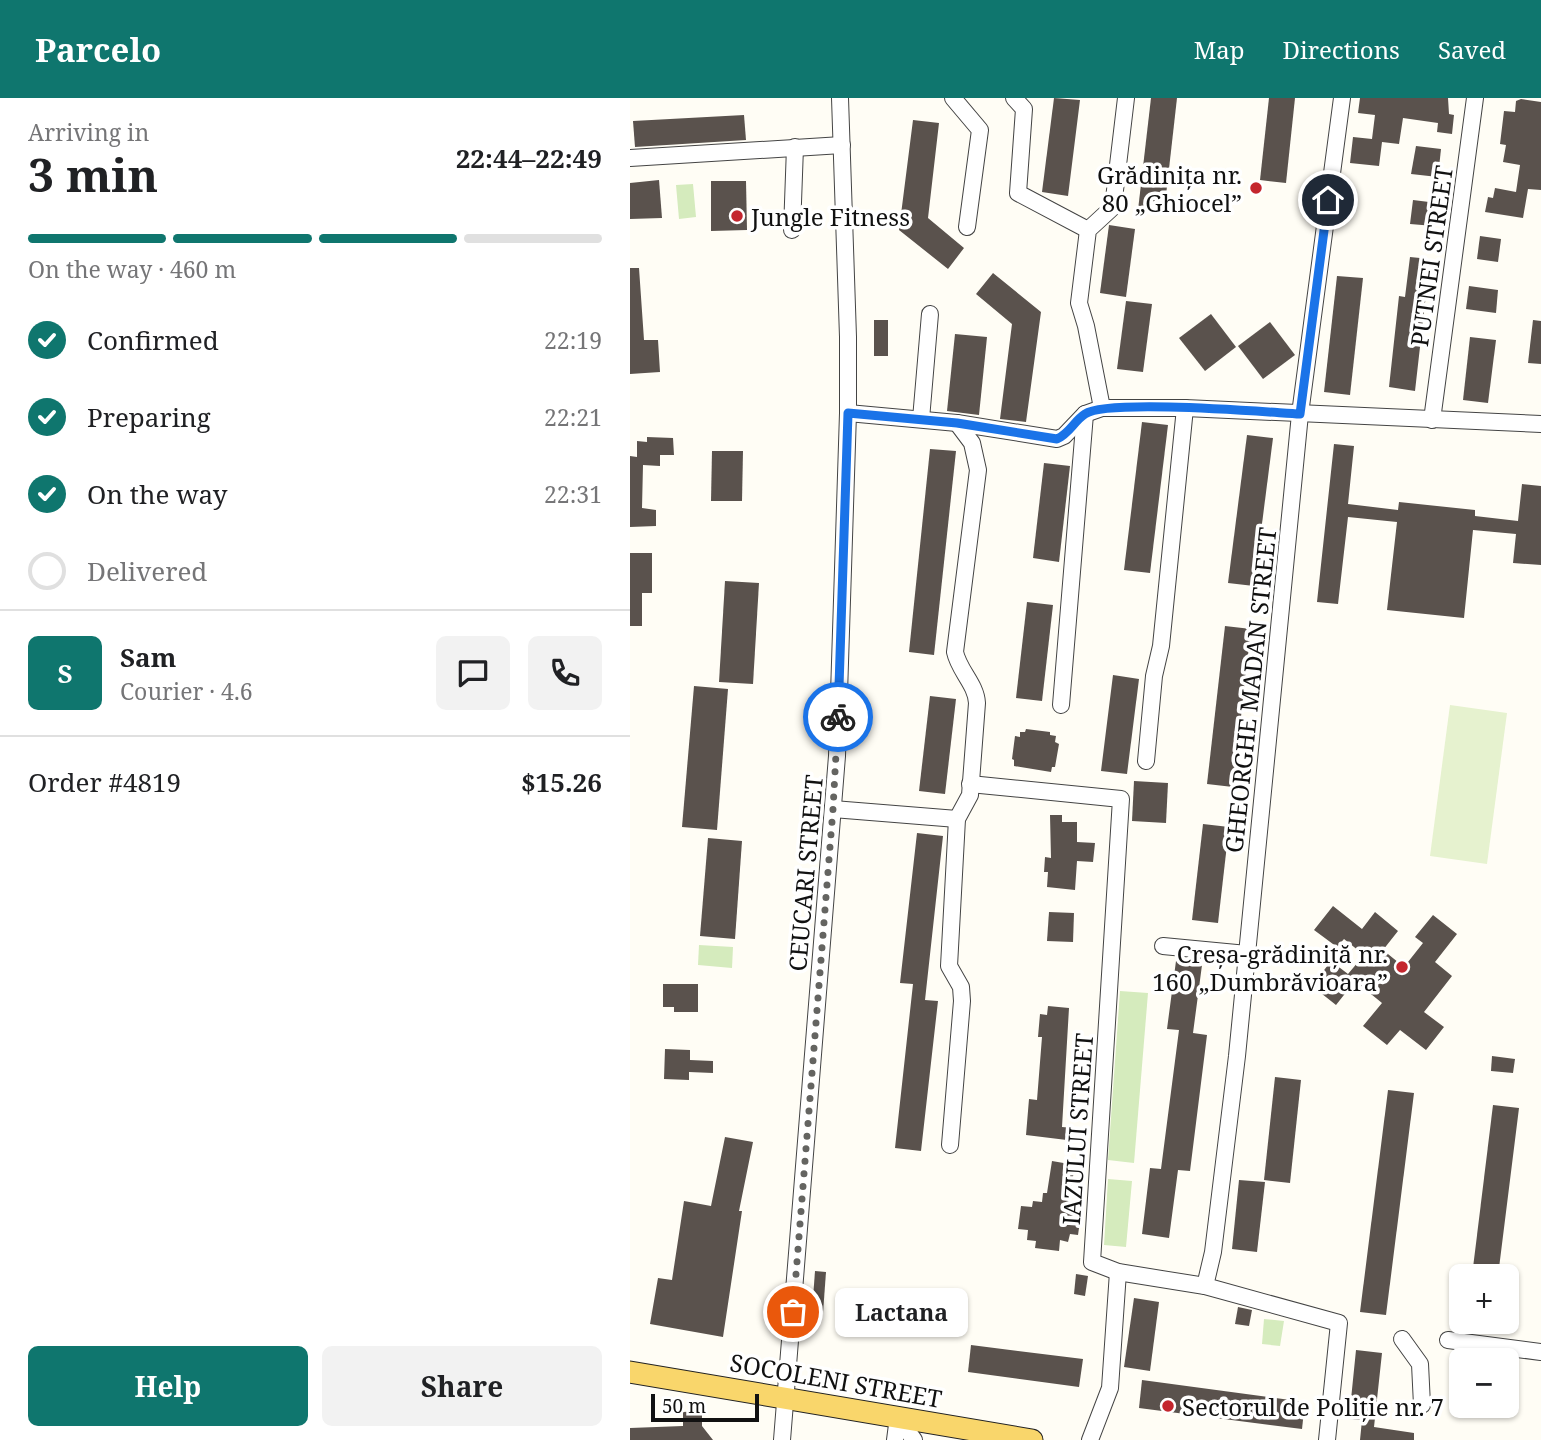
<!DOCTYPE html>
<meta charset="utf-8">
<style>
:root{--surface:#fff;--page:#f2f2f2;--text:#202124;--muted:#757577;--line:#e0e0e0;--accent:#0f766e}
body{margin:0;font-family:"Noto Serif",serif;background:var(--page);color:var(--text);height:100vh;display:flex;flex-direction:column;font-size:26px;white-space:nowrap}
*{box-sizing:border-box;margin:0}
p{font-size:23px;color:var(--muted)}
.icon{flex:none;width:38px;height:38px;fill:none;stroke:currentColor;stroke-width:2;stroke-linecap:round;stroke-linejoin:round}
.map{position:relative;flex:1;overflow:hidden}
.drawer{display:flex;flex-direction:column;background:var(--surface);width:630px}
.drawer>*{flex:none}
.buttons{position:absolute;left:819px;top:1166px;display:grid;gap:14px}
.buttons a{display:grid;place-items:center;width:70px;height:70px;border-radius:10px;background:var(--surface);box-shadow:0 2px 5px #0004;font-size:35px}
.scale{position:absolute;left:21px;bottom:18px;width:108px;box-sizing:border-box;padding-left:7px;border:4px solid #111;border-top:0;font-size:19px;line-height:24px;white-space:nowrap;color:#111;-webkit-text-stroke:5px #fff;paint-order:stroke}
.pin{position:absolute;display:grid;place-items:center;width:60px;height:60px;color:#fff;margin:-30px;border:4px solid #fff;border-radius:50%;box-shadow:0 2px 7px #0007}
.courier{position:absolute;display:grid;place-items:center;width:70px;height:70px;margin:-35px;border:5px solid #1a73e8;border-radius:50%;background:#fff;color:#222;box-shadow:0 2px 9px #0007}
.bubble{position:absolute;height:49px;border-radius:10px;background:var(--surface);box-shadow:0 2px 5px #0004;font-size:23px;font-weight:700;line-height:49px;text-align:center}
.overview em{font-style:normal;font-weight:700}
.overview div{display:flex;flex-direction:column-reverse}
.overview{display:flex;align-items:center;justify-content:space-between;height:119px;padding:0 28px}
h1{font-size:46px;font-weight:700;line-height:52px}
.bar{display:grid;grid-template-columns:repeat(4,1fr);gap:10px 7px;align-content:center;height:84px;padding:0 28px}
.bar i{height:9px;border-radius:5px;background:var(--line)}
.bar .on{background:var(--accent)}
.bar p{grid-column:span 4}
.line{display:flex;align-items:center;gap:18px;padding:0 28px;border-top:2px solid var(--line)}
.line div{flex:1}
.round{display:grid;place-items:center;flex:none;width:74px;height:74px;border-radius:10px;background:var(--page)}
ol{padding:0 28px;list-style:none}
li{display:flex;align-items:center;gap:21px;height:77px}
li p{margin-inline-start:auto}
li .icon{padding:7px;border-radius:50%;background:var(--accent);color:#fff;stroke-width:4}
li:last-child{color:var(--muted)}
li i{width:38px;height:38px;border:4px solid var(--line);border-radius:50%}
.cta{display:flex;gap:14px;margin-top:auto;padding:14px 28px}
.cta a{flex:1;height:80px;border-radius:10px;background:var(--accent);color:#fff;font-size:28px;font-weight:700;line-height:80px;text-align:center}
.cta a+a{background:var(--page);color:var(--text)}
header{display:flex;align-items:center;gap:42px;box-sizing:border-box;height:98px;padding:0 35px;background:var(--accent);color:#fff}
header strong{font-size:33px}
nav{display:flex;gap:38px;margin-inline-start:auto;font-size:24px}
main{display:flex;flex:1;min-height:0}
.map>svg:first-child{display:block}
.green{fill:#d5ebbd}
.pitch{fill:#e6f2cf}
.building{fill:#5a524d}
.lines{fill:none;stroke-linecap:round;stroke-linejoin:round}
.minor-casing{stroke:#444;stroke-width:18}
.major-casing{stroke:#222;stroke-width:23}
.minor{stroke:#fff;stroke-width:16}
.major{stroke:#f9d66b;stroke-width:21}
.done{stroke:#646461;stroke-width:7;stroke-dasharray:0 12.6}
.route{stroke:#1a73e8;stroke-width:9}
.poi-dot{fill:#c4262e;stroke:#fff;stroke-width:2.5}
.labels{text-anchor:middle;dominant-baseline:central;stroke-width:7;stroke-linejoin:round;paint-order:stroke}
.poi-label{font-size:24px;fill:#111;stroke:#fff;text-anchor:end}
.street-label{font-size:24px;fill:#111;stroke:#fff}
</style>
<header>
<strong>Parcelo</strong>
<nav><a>Map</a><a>Directions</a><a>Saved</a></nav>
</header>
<main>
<section class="drawer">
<div class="overview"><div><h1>3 min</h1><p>Arriving in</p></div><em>22:44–22:49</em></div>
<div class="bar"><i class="on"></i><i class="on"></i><i class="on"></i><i></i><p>On the way · 460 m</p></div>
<ol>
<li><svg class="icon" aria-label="check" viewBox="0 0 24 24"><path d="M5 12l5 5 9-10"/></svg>Confirmed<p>22:19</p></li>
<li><svg class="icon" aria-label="check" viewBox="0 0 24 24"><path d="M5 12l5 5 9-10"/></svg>Preparing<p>22:21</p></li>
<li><svg class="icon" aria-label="check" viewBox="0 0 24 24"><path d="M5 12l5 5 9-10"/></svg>On the way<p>22:31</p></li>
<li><i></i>Delivered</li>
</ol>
<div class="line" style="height:126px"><b class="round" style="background:var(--accent);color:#fff">S</b><div><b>Sam</b><p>Courier · 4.6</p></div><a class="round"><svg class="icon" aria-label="chat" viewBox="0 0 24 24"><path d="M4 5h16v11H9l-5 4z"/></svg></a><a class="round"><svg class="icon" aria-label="phone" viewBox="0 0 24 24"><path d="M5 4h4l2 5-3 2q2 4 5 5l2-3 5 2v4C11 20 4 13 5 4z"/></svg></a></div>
<div class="line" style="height:91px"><div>Order #4819</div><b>$15.26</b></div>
<div class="cta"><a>Help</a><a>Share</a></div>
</section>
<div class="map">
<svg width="911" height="1342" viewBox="0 0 911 1342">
<rect width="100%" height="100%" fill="#fffdf5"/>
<!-- green -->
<g class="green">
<polygon points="63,86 66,119 49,121 46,87"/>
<polygon points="69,847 103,849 102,870 68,867"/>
<polygon points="490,893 518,895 504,1065 478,1062"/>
<polygon points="478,1081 502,1083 496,1149 474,1147"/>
<polygon points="634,1221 654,1223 650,1248 632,1246"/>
</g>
<!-- pitch -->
<polygon class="pitch" points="820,607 877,615 857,766 800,758"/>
<!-- building -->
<g class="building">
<polygon points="424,0 450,2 438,98 412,94"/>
<polygon points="521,0 547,0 534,115 508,112"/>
<polygon points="639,0 665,0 656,85 630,82"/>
<polygon points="730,0 818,0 819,16 824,17 822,36 807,34 808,25 773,20 769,46 752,44 749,68 720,65 723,39 742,41 745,17 728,15"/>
<polygon points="891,1 911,4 911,92 898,91 893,120 855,114 858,99 863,100 865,90 886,94 890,67 873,64 876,47 870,46 874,13 885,14 886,3"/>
<polygon points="114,17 116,42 5,49 3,23"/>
<polygon points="283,22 309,25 298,120 334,150 318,171 269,132"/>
<polygon points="786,48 811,51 808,79 781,76"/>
<polygon points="29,82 32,120 0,121 0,85"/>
<polygon points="81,83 116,83 117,132 81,133"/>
<polygon points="783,102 807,105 804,128 780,126"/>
<polygon points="479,127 505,131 496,199 470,195"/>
<polygon points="850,138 871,141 868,164 847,161"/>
<polygon points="780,159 800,161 785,293 759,289 769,198 775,199"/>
<polygon points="0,170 9,170 14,242 28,242 30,274 0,276"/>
<polygon points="363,175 411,214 396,324 370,321 382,226 346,196"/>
<polygon points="707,178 733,180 720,297 694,294"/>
<polygon points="839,188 868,192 866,215 836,211"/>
<polygon points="496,203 522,206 513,274 487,271"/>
<polygon points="581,216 606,249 575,273 549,240"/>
<rect x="244" y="222" width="14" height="36"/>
<polygon points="903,222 911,223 911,266 898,265"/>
<polygon points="640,224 665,257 633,281 608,248"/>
<polygon points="325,236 357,239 349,317 317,313"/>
<polygon points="840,239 866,242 858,305 833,302"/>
<polygon points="512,324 538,327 520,475 494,472"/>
<polygon points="617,337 643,340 624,488 598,485"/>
<polygon points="17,339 43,340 44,357 30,357 30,368 13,367 12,410 26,412 26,428 0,429 0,358 7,359 7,343 17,344"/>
<polygon points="704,346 724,348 718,406 768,412 769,404 845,412 845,418 888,423 892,386 911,388 911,467 883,465 886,436 843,432 834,520 757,512 767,424 718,419 708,506 687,504"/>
<polygon points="300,351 326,353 304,557 279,554"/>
<polygon points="82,353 113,353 112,403 81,403"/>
<polygon points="414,365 440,368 429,464 403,460"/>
<polygon points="0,455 22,455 22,495 12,495 12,528 0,528"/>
<polygon points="95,483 129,485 123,586 89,584"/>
<polygon points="397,504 423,507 412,603 386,600"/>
<polygon points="595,528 621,531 603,689 577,686"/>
<polygon points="483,577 509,581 497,676 471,673"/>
<polygon points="64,588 98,591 87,732 52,729"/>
<polygon points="300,598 326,601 315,696 289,693"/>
<polygon points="396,631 420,634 420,637 426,638 425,644 429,646 425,669 422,669 421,674 384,668 384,662 382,661 385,638 390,639 390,634 395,634"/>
<polygon points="504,683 538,685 536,725 502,723"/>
<polygon points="420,717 432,717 432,724 447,724 447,744 465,745 463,764 447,763 445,792 417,789 418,774 414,774 415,759 421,760"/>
<polygon points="573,726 599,729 588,825 562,822"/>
<polygon points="287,735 313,738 295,902 308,903 291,1053 265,1050 283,886 270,885"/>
<polygon points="78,740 112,743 105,841 70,838"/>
<polygon points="703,808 732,831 745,814 768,833 753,852 774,869 793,845 785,839 803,817 827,836 805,864 822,878 794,914 814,929 796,952 770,932 757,947 733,928 752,905 725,883 706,907 682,888 701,863 718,876 734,857 714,841 707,849 684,832"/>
<polygon points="419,814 444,815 443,844 417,843"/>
<polygon points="546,863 572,867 563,935 577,937 560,1073 548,1072 539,1140 512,1136 520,1070 531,1071 549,932 537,931"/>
<polygon points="33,886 68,886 68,914 44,914 44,909 33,909"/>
<polygon points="418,908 439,910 432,1029 455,1031 453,1044 396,1037 399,1001 407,1002 412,939 408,939 410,916 417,917"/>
<polygon points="35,951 60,952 60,962 83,963 83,975 59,974 59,982 34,981"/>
<polygon points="862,958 885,961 883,975 861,973"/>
<polygon points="645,979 671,982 660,1085 634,1082"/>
<polygon points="758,992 784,995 756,1217 730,1214"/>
<polygon points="863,1007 889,1010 868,1178 842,1178"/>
<polygon points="95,1039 123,1044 109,1113 112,1113 93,1239 20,1226 28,1180 42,1182 54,1103 81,1108"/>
<polygon points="422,1063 445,1067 438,1108 443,1108 442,1115 451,1116 448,1137 440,1136 438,1144 430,1142 429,1153 405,1150 406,1143 397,1142 398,1132 388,1131 391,1108 402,1109 403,1103 412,1104 413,1095 417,1095"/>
<polygon points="609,1082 635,1084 627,1154 602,1151"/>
<polygon points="185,1173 196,1174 193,1215 182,1214"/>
<polygon points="446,1176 458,1178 455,1198 444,1196"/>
<polygon points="504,1200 529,1204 520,1273 494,1269"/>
<polygon points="608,1209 622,1212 619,1228 605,1226"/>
<polygon points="341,1247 453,1261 449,1289 338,1274"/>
<polygon points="726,1252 752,1255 744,1329 784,1335 784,1342 730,1342 732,1322 719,1321"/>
<polygon points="512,1282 675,1304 672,1331 509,1310"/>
<polygon points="72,1313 72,1328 83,1342 0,1342 0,1330 53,1328 53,1314"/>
</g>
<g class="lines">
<defs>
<g id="minor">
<polyline points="323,0 350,32 337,129"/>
<polyline points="384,0 394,11 388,95 458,132"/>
<polyline points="0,60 212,47"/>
<polyline points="162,132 165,49"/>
<polyline points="472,310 456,228 449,205 458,132 483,109 496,0"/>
<polyline points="218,315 327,325 427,341 434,338 455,316 472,310 555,310 911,326"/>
<polyline points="291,321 300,216"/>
<polyline points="802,322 845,0"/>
<polyline points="431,607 455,316"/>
<polyline points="516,663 524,578 531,548 555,310"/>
<polyline points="340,686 491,701 462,1164 488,1174 575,1188 709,1225 697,1342"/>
<polyline points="203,711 327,721"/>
<polyline points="533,848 617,856"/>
<path d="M320,1047L332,903L331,889L319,868L327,721L340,697L347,605C346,586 329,573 325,554L348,372L342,345L327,325"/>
<polyline points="575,1188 583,1154 607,958 670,316 712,0"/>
<polyline points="772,1241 790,1266 792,1307"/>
<polyline points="818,1242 911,1254"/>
<polyline points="268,1319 284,1342"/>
<polyline points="152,1342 207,658 218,315 218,239 210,0"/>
<polyline points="265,1342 268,1319"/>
<polyline points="460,1342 480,1290 488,1174"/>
</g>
<polyline id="major" points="0,1274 402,1342"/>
</defs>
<!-- minor casing -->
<use href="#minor" class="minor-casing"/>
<!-- major casing -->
<use href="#major" class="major-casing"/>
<!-- minor -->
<use href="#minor" class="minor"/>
<!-- major -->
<use href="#major" class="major"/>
</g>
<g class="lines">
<!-- done -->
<polyline class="done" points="163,1214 203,711 208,619"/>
<!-- route -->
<path class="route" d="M208,619L218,315L327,325L427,341C440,335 444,323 455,316C478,301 634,314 670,316L698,102"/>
</g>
<!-- markers -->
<g class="poi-dot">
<circle cx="626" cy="90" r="7"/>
<circle cx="107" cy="118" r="7"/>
<circle cx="772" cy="869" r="7"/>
<circle cx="538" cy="1308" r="7"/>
</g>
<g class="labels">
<!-- poi labels -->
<g class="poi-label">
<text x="612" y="76">Grădinița nr.<tspan x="612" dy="28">80 „Ghiocel”</tspan></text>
<text x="121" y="118" text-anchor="start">Jungle Fitness</text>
<text x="758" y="855">Creșa-grădiniță nr.<tspan x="758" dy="28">160 „Dumbrăvioara”</tspan></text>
<text x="552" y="1308" text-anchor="start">Sectorul de Poliție nr. 7</text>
</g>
<!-- street labels -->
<g class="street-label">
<text transform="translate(801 158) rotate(-82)">PUTNEI STREET</text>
<text transform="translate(620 592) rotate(-84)">GHEORGHE MADAN STREET</text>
<text transform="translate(175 775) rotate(-85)">CEUCARI STREET</text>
<text transform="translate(447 1031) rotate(-86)">IAZULUI STREET</text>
<text transform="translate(206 1282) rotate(10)">SOCOLENI STREET</text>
</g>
</g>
</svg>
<div class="buttons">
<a>+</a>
<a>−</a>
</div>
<div class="scale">50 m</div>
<div class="pin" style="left:163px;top:1214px;background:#ea580c"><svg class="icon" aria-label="bag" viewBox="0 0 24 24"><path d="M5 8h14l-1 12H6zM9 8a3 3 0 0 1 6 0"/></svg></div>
<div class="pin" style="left:698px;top:102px;background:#1f2937"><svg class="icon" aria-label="home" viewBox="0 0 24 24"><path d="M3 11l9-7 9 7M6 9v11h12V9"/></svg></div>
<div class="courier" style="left:208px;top:619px"><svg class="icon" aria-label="bike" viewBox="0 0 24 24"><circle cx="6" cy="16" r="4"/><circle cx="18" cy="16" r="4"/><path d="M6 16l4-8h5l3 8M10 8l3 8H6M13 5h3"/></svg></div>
<div class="bubble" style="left:205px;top:1190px;width:133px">Lactana</div>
</div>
</main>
